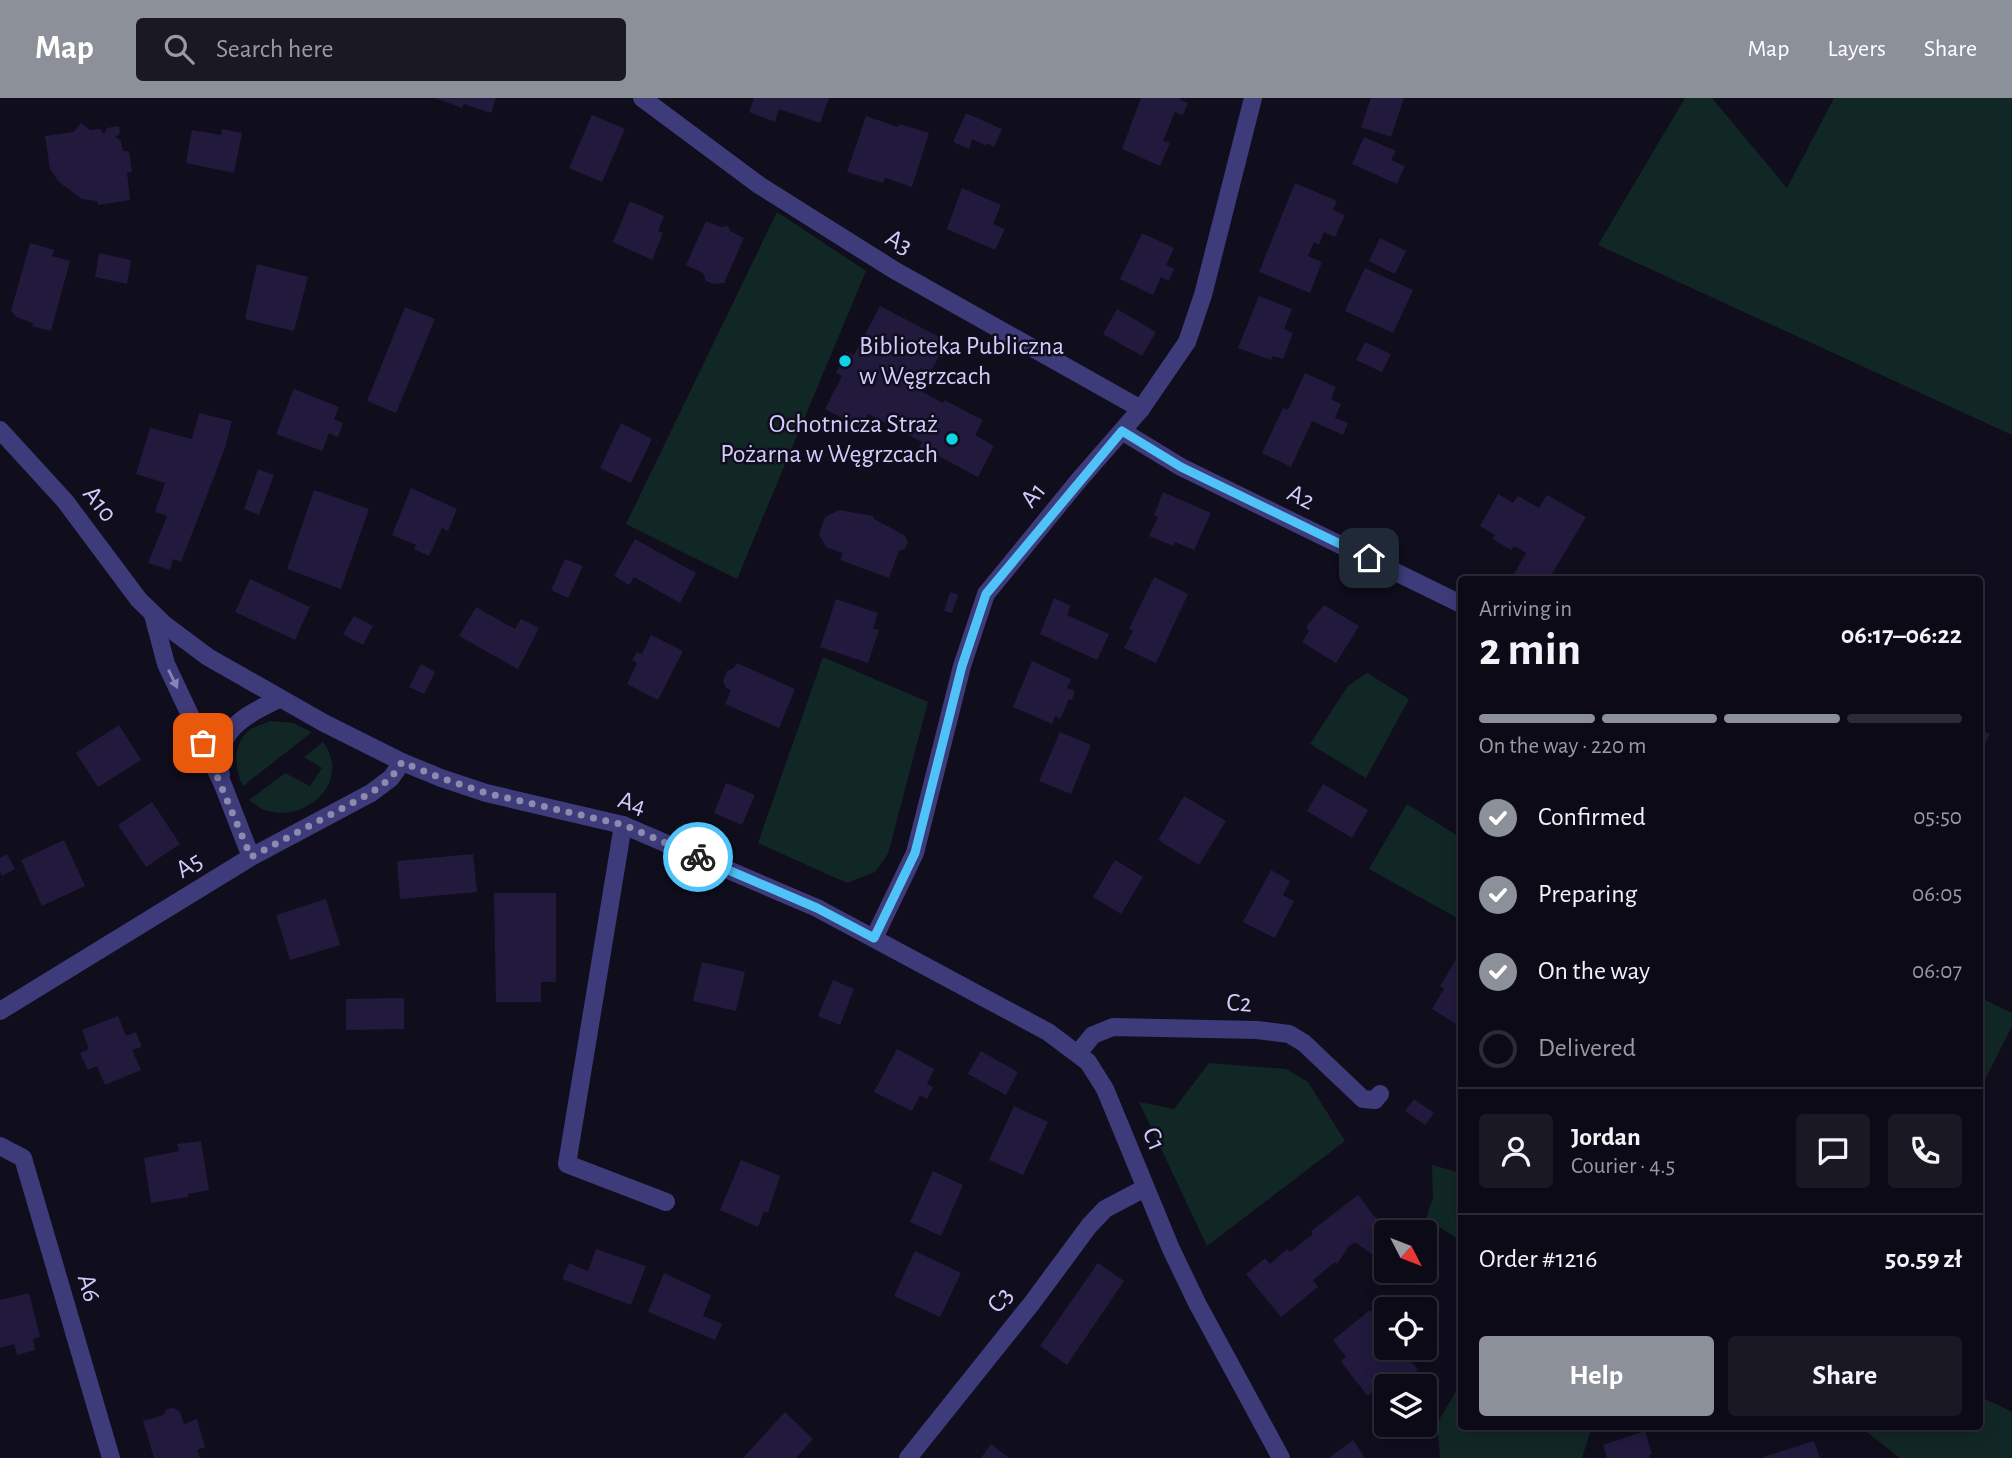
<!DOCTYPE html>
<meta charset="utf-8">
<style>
:root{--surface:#0c0a16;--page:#1a1823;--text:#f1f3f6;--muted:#9a9aa1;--line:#2c2b35;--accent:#8c9099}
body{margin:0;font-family:"Alegreya Sans",sans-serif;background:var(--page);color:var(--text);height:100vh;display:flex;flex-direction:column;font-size:26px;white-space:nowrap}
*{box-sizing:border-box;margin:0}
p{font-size:23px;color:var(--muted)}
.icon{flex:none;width:38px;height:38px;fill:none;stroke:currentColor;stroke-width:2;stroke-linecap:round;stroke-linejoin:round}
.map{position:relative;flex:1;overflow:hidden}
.details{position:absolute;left:1458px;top:478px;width:525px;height:854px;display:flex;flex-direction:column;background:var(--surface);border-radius:7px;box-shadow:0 4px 18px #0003,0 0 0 2px var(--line)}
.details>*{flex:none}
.needle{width:46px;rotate:132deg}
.buttons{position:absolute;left:1374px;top:1122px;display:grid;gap:14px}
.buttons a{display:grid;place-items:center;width:63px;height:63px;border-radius:7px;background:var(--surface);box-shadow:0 4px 18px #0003,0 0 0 2px var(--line);font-size:35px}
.pin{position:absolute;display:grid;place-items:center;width:60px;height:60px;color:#fff;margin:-30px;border-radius:14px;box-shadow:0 4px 10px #0006}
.courier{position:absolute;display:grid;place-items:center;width:70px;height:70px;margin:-35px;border:5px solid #4fc3f7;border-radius:50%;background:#fff;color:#222;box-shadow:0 2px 9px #0007}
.overview em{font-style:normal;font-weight:600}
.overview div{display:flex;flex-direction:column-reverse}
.overview{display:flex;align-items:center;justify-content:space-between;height:119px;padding:0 21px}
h1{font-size:46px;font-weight:600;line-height:52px}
.bar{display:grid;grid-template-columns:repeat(4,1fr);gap:10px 7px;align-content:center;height:84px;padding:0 21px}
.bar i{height:9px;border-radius:5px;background:var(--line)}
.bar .selected{background:var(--accent)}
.bar p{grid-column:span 4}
.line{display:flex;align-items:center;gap:18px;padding:0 21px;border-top:2px solid var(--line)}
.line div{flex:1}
.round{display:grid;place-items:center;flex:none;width:74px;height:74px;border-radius:7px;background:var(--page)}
ol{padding:0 21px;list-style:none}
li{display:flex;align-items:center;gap:21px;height:77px}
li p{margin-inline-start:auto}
li .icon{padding:7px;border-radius:50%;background:var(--accent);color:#fff;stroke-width:4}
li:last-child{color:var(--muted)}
li i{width:38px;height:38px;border:4px solid var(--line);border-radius:50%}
.action{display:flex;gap:14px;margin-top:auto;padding:14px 21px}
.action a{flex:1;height:80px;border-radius:7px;background:var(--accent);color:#fff;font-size:28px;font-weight:600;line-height:80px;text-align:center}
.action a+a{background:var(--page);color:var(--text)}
header{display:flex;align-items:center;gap:42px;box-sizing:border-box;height:98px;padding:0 35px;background:var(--accent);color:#fff}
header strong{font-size:33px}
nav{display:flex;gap:38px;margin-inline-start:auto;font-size:24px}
.search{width:490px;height:63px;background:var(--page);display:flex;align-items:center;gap:18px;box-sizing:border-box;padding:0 24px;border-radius:7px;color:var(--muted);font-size:26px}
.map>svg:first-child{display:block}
.green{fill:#112726}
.building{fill:#211a3d}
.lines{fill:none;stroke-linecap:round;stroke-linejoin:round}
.minor{stroke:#3d3b7a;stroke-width:18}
.oneway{fill:#8884bb}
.done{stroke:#8e89ae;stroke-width:7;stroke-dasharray:0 12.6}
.route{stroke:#4fc3f7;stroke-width:9}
.poi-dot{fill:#0ed2e6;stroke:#100d1d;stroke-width:2.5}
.labels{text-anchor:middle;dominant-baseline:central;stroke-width:5;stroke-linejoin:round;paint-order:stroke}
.street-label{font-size:26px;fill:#d2ccfc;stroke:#100d1d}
.poi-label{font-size:26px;fill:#d2ccfc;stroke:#100d1d;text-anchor:start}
</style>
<header>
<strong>Map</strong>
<div class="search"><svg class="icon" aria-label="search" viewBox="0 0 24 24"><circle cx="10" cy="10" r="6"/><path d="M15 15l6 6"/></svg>Search here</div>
<nav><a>Map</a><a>Layers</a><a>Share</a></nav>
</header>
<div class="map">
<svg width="2012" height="1360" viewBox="0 0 2012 1360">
<rect width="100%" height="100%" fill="#100d1d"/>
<!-- green -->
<g class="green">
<polygon points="1685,0 1712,0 1787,90 1834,0 2012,0 2012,337 1598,147"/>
<polygon points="777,114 866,173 737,481 626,426"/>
<polygon points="823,559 928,604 888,756 875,774 847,785 758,745"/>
<polygon points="1367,575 1409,601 1366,680 1310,646 1348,588"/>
<path d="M270,623L293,625L312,634L243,688C234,670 232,645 250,632C255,628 264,626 270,623Z"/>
<path d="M323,644C352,683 307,724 268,713C262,712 255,706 249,702L285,675L310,688L322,670L304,659Z"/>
<polygon points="1407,706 1461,740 1461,822 1369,771"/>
<polygon points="1979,899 2012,915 2012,928 1979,994"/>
<polygon points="1209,965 1286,971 1308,984 1345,1043 1207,1148 1139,1004 1174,1011"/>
<polygon points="1432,1067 1461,1075 1461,1143 1426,1121 1433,1100"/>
<polygon points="1461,1285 1461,1328 1592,1328 1582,1360 1440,1360 1437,1325"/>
<polygon points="1979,1298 2012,1314 2012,1360 1900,1360 1859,1328 1979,1328"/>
</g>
<!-- building -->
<g class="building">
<polygon points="435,0 496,0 491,15 464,6 462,10"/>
<polygon points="754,0 829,0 820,25 779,11 775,24 749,14"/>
<polygon points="1141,0 1181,0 1180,2 1188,5 1183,17 1175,14 1163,43 1170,45 1160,68 1122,51"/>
<polygon points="1371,0 1404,0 1391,39 1361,29"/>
<polygon points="966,15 1002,31 994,49 987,45 986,48 972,41 969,51 953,44"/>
<polygon points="592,17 625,31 602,84 569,70"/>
<polygon points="866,18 898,29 900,26 929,35 912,89 885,80 883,85 847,74"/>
<polygon points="81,25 90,32 100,31 104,36 107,30 119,28 120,35 115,39 121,43 123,53 129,53 132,74 127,74 130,102 98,107 97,103 82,101 59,84 50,71 45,38 74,34"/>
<polygon points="222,31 242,35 234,75 186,65 192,32 221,37"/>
<polygon points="1364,39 1396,53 1391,62 1405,68 1397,86 1352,66"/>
<polygon points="1295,85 1337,103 1333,112 1345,117 1335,139 1324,134 1319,147 1314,144 1308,158 1322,164 1310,195 1259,174"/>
<polygon points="962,90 1001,107 993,126 1005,131 995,152 947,131"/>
<polygon points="630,103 664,118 658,133 663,135 652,162 613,144"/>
<polygon points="706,123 721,129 728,128 730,133 744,140 724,185 713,186 706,183 703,175 686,167"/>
<polygon points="1142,135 1174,150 1166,167 1174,171 1169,183 1161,179 1153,197 1120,181"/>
<polygon points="1380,140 1406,153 1395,176 1369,163"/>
<polygon points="30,145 54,152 52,158 70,163 51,233 32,228 33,225 16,219 11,213"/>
<polygon points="99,155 131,162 127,186 95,179"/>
<polygon points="257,166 308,179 294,233 245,221"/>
<polygon points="1365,170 1413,192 1393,235 1345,213"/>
<polygon points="1259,198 1292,211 1284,231 1293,235 1283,261 1273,258 1271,262 1238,250"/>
<polygon points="880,208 947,243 930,275 921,270 911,288 943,305 944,302 983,322 975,337 994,348 978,379 935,356 929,367 913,359 922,344 868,316 861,330 825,311 842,278 836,275 846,254 854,257"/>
<polygon points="405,209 435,221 396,315 367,303"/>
<polygon points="1117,211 1156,234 1142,258 1103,236"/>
<polygon points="1365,244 1391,256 1382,274 1356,262"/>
<polygon points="1305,275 1336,289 1331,301 1341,306 1335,320 1348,325 1343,337 1312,323 1291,369 1262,355 1283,310 1288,312"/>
<polygon points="294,291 339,309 334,321 343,325 338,339 329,335 322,353 276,336"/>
<polygon points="199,315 232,323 224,353 181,464 173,461 170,472 148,465 167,418 155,414 165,385 136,376 150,330 192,341"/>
<polygon points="621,325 652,341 631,385 600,370"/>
<polygon points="258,371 274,377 259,417 244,411"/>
<polygon points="411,390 457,411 448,433 442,430 429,458 414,451 416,447 392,437"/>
<polygon points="314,392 369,411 341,491 287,471"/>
<polygon points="1163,394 1211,415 1194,452 1175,444 1173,448 1149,438 1158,419 1154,417"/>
<polygon points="1498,396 1513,405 1518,398 1539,410 1547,397 1586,419 1549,481 1511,481 1526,455 1514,448 1511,452 1493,441 1495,437 1480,428"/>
<polygon points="839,412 873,418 874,421 904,437 908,444 905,451 899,453 889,480 840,462 843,455 826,449 819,436 825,419"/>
<polygon points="635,441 696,475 680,505 634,479 629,487 614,478"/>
<polygon points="565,461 583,468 568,500 551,492"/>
<polygon points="1154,479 1188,496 1156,565 1124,550 1133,533 1129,531"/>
<polygon points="250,481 310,509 295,542 235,514"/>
<polygon points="950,494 958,497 952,515 944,513"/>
<polygon points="1054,500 1071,508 1067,517 1109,536 1097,562 1040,536"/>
<polygon points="836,501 878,515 873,530 879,532 868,565 820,549"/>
<polygon points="1324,507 1359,528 1336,565 1302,544 1309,533 1306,529"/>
<polygon points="476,509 515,531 521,521 539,530 518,571 459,538"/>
<polygon points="354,518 373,528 363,547 343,536"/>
<polygon points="651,537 683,553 658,602 627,586 637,565 632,562 637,554 642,556"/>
<polygon points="1032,563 1071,581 1067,590 1075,593 1072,602 1069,601 1060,621 1055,618 1052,626 1013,609"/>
<polygon points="737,565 795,591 779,630 725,606 731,592 726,590 723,583 727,573 734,570"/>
<polygon points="421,566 435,574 424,596 409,589"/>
<polygon points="119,627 141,662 98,689 76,655"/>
<polygon points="1979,630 1990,636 1979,658"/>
<polygon points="1060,634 1091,647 1071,696 1039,683"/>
<polygon points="726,685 755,697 742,727 714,715"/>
<polygon points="1323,686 1368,712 1352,740 1307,713"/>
<polygon points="1184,698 1226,723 1199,767 1158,742"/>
<polygon points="152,704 180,746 146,769 118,727"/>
<polygon points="64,742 85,788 42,808 21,762"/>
<polygon points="7,756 15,771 2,778 0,774 0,760"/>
<polygon points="473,756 477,794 400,801 397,763"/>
<polygon points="1115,762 1143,779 1121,816 1093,799"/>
<polygon points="1271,772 1290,783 1283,797 1294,803 1275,840 1243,824"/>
<polygon points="494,795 556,795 556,884 541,884 541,904 496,904"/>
<polygon points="326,801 340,847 290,862 276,817"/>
<polygon points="1461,853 1461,929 1432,911 1444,891 1440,888"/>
<polygon points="702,864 745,874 736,913 693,903"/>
<polygon points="833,882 854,891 840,927 818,918"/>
<polygon points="404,900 404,931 346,932 346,901"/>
<polygon points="118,918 126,938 136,934 142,949 132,952 141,972 105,987 97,968 88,972 80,955 89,951 82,932"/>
<polygon points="897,951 934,971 927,986 933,989 927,1001 920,997 912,1013 874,994"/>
<polygon points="981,953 1018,974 1006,997 968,976"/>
<polygon points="1414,1001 1434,1015 1425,1027 1405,1013"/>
<polygon points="1014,1008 1048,1024 1023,1077 989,1062"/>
<polygon points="201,1043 209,1092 188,1096 188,1099 151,1105 144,1060 179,1053 177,1046"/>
<polygon points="741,1062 780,1078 768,1115 764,1113 758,1129 720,1112"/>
<polygon points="933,1073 963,1087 941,1138 910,1124"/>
<polygon points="1358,1097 1374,1118 1396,1134 1386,1134 1386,1156 1381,1163 1355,1144 1348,1149 1337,1166 1335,1164 1313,1182 1318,1189 1281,1219 1246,1176 1265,1160 1270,1166 1287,1151 1290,1154 1313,1136 1311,1133"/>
<polygon points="596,1151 646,1168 631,1207 562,1181 569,1165 588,1173"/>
<polygon points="915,1153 961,1175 940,1219 894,1198"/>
<polygon points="1098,1165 1124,1183 1067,1267 1040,1248"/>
<polygon points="664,1175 711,1197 703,1218 722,1226 715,1242 648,1214"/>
<polygon points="29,1195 40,1239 33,1241 35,1252 17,1257 14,1246 0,1250 0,1202"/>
<polygon points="1370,1212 1386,1232 1386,1250 1400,1250 1418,1272 1398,1288 1386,1288 1386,1298 1381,1302 1373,1293 1368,1298 1351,1277 1341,1263 1346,1259 1333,1242"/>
<polygon points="174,1310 180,1314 184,1326 197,1321 205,1349 197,1352 200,1360 154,1360 143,1323 163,1317 167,1311"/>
<polygon points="785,1314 813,1341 796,1360 743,1360"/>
<polygon points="1645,1333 1652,1356 1649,1357 1650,1360 1607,1360 1603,1347"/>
<polygon points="1353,1342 1365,1360 1329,1360"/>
<polygon points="1814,1343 1820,1360 1763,1360 1763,1359"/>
<polygon points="991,1346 1009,1360 981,1360"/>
</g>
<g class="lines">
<!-- minor -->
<g class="minor">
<polyline points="642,0 759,87 894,172 1141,311"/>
<polyline points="0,332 65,403 139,502 165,527 208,559 324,625 402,664 441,680 486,695 623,727 817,810 1048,934 1088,964 1105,991 1171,1151 1197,1205 1281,1360"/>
<polyline points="1122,333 1181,369 1461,506"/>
<polyline points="153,517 166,566 223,687 251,759"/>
<path d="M221,677C212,633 246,617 279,601"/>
<polyline points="623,727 567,1066 666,1104"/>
<polyline points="874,840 915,755 962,568 986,496 1079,382 1141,311 1187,244 1203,197 1253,0"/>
<polyline points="0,913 251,759 371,695 391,680 402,664"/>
<polyline points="1078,955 1093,937 1113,929 1257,932 1289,936 1304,945 1363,1001 1375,1002 1380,996"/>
<polyline points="0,1048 23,1060 111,1360"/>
<polyline points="908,1360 1032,1205 1089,1128 1105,1111 1145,1090"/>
</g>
</g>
<!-- one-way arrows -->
<defs><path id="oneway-solid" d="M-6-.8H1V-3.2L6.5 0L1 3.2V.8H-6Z" transform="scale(1.75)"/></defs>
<use class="oneway" href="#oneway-solid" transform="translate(173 581) rotate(64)"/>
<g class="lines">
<!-- done -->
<polyline class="done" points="203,645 251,759 371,695 391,680 402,664 441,680 486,695 624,727 698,759"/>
<!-- route -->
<polyline class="route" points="698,759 817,810 874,840 915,755 962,568 986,496 1122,333 1181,369 1369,460"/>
</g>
<!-- markers -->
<g class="poi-dot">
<circle cx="845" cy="263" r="7"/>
<circle cx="952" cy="341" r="7"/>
</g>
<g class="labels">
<!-- street labels -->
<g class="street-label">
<text transform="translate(899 144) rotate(31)">A3</text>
<text transform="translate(1033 397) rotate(-51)">A1</text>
<text transform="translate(1301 399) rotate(26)">A2</text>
<text transform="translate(100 406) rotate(52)">A10</text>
<text transform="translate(632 705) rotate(18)">A4</text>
<text transform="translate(189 767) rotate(-32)">A5</text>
<text transform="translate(1239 905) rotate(3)">C2</text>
<text transform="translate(1154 1041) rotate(68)">C1</text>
<text transform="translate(89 1190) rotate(74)">A6</text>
<text transform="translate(1000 1202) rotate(-52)">C3</text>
</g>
<!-- poi labels -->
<g class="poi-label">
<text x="859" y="248">Biblioteka Publiczna<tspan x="859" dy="30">w Węgrzcach</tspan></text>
<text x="938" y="326" text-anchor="end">Ochotnicza Straż<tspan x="938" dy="30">Pożarna w Węgrzcach</tspan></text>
</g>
</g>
</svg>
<div class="buttons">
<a><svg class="needle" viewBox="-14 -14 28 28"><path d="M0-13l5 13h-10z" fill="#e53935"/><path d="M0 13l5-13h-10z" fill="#9a9aa1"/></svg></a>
<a><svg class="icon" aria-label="locate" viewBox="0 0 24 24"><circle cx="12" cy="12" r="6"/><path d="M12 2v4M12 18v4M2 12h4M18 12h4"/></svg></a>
<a><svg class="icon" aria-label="layers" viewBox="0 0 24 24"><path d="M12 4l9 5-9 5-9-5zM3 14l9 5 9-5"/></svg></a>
</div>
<div class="pin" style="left:203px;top:645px;background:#ea580c"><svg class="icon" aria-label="bag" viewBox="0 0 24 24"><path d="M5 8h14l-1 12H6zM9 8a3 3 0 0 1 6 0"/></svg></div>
<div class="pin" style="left:1369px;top:460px;background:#1f2937"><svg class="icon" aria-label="home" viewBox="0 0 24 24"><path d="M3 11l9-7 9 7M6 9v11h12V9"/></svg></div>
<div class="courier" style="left:698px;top:759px"><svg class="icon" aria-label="bike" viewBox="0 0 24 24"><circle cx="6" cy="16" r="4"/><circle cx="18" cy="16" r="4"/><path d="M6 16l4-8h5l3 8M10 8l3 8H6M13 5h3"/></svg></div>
<section class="details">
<div class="overview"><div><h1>2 min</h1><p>Arriving in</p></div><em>06:17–06:22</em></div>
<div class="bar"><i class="selected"></i><i class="selected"></i><i class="selected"></i><i></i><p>On the way · 220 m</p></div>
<ol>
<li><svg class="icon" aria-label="check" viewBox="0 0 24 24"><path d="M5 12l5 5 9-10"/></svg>Confirmed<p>05:50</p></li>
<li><svg class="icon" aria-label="check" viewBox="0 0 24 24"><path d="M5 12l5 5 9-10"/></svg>Preparing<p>06:05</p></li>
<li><svg class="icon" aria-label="check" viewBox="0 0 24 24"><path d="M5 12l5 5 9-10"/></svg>On the way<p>06:07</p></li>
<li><i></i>Delivered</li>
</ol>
<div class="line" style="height:126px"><a class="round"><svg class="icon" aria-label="person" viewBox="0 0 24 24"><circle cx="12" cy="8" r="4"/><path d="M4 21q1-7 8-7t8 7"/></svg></a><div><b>Jordan</b><p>Courier · 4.5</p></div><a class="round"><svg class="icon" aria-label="chat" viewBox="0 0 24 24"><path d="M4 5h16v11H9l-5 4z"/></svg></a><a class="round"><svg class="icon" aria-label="phone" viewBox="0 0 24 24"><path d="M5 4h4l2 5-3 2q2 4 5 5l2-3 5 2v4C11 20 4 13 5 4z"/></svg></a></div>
<div class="line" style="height:91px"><div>Order #1216</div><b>50.59 zł</b></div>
<div class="action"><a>Help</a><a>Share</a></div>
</section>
</div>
